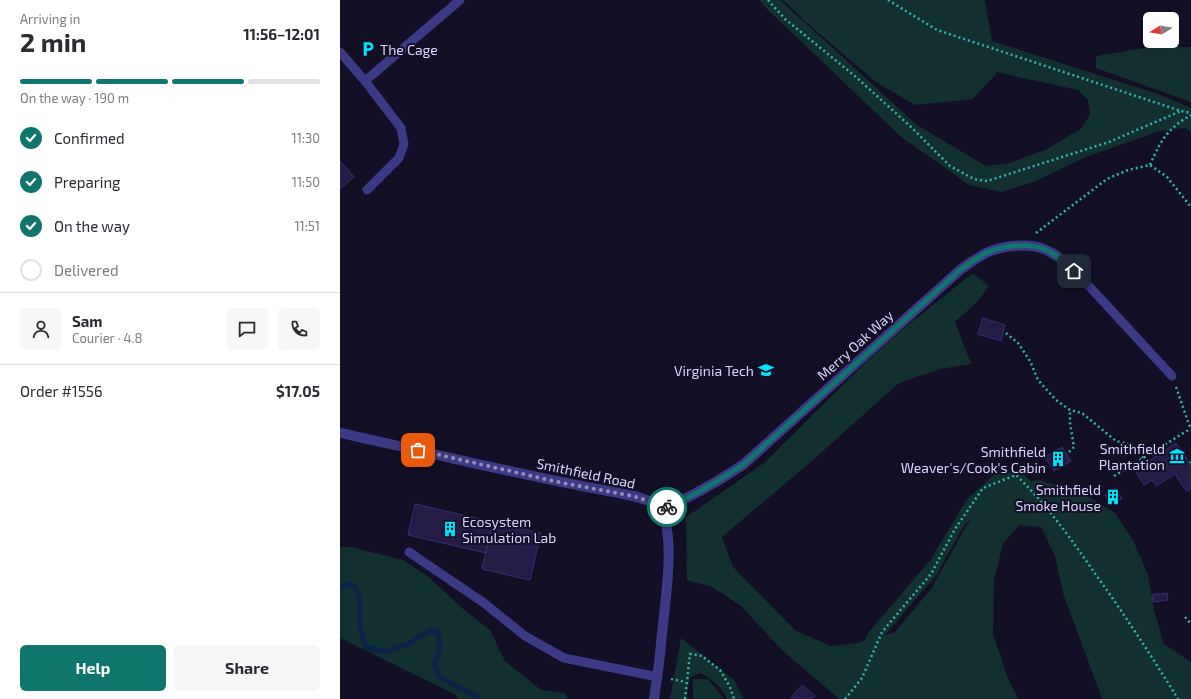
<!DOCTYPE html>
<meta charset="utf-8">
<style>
:root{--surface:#fff;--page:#f7f7f7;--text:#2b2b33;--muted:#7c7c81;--line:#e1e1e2;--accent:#0f766e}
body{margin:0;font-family:"Exo 2",sans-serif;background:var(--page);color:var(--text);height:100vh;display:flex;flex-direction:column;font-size:15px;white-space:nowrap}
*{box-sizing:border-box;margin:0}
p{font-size:13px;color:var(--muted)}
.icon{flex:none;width:22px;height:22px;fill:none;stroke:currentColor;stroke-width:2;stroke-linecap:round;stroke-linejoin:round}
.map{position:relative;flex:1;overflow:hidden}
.drawer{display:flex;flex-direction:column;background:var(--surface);width:340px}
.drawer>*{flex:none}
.needle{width:26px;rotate:259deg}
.tools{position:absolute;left:803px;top:12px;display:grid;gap:8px}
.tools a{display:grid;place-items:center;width:36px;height:36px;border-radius:6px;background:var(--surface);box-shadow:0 4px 16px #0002;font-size:20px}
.pin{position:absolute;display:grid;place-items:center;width:34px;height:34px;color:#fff;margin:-17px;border-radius:8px;box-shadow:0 2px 6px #0006}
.courier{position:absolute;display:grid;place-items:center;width:40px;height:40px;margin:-20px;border:3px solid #0f766e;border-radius:50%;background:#fff;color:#222;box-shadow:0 1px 5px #0007}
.headline em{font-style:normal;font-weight:700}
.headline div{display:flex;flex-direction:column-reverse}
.headline{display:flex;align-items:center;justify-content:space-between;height:68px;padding:0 20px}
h1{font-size:26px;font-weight:700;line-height:30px}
.bar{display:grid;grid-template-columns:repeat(4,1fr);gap:6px 4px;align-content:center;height:48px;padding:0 20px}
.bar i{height:5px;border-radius:3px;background:var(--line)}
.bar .on{background:var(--accent)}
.bar p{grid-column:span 4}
.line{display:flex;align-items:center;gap:10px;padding:0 20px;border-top:1px solid var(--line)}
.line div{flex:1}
.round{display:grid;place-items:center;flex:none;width:42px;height:42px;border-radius:6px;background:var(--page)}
ol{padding:0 20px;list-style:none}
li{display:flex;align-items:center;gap:12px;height:44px}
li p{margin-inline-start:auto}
li .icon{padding:4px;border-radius:50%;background:var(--accent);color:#fff;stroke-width:4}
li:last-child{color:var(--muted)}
li i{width:22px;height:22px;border:2px solid var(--line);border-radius:50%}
.action{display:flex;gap:8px;margin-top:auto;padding:8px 20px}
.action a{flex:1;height:46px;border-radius:6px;background:var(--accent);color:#fff;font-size:16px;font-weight:700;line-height:46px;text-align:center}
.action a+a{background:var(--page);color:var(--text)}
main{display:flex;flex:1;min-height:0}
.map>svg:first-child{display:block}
.green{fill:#12302f;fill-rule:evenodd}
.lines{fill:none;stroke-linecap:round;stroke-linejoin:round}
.stream{stroke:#0c2248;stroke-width:5.5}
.building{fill:#241b47;stroke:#3b2d73}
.path{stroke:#2fb8b0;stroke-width:2.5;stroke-dasharray:2 3;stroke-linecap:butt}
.lane{stroke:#3d3a85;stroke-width:9}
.street{stroke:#3d3a85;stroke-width:10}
.done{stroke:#948fb3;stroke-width:4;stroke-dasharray:0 7.2}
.route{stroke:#0f766e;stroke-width:5}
.labels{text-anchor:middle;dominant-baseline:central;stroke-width:4;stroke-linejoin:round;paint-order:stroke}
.poi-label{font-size:14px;fill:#d9d4ff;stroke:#130f26;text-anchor:end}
.street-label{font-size:14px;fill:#d9d4ff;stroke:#130f26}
</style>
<main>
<section class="drawer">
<div class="headline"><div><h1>2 min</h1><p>Arriving in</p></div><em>11:56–12:01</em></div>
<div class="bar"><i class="on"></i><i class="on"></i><i class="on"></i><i></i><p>On the way · 190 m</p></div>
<ol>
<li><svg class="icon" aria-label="check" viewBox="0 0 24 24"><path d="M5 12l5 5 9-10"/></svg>Confirmed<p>11:30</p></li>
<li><svg class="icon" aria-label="check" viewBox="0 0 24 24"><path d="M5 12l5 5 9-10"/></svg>Preparing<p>11:50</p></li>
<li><svg class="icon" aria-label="check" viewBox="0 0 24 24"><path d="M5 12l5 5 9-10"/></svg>On the way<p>11:51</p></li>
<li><i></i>Delivered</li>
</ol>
<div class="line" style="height:72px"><a class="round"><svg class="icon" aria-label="person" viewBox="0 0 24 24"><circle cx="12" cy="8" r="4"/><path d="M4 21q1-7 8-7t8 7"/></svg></a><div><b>Sam</b><p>Courier · 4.8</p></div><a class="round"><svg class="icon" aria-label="chat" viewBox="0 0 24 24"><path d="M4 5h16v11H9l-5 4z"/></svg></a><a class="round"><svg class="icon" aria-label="phone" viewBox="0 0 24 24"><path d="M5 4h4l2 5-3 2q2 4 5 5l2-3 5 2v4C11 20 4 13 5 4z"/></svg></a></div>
<div class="line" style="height:52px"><div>Order #1556</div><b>$17.05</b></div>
<div class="action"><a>Help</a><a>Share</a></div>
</section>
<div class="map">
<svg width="851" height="699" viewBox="0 0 851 699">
<rect width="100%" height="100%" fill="#130f26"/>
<!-- green -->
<g class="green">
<polygon points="420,0 440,0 577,125 646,166 670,163 705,150 742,128 750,114 748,100 738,90 656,72 656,74 633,99 575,105 536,82 468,24 443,0 645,0 652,41 821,95 851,108 851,132 845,128 820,131 746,157 696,181 662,192 629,185 560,136 427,9"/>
<polygon points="817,46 851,47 851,102 756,68 756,56"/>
<path d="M633,273L649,286L637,302L615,322L631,364L600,369L559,383L473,460L382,537L393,567L456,631L491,646L517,643L525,641L528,633L591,559L627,499L656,473L671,470L684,474L690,481L699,480L744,494L775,513L793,540L808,575L814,610L824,644L851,662V699H762L723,593L715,556L701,527L679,525L663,544L654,580L653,634L668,678L678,699H497L498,698L442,650L401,606L372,587L347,580L346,517L424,463L524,364L564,328ZM631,518L591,589L555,632L545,635L597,574L623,527Z"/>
<polygon points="0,547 11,547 63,560 89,577 122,608 150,630 165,661 201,690 224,693 228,699 118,699 116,695 0,638"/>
<path d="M341,638L395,681L403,699H387C383,688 371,679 361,673L350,677L346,699H330Z"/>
<polygon points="353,679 368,679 384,699 353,699"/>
</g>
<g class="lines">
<!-- stream -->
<path class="stream" d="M0,588L6,585H12C24,598 18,609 20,625C20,632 24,640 26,647L46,652L68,644L91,630L98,632L100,647L95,662L98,676L136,696L137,699"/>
</g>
<!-- building -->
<g class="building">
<polygon points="0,161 14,177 0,189"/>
<polygon points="643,318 665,325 661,341 638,334"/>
<polygon points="836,443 851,465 851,489 847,492 835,474 816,486 812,480 804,485 795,470"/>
<polygon points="722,447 731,461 714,471 705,457"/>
<polygon points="775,488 782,499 771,505 765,495"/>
<polygon points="75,504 153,522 146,553 68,535"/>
<polygon points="153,522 201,533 190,580 142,569"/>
<polygon points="827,593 828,600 813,602 812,595"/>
<polygon points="462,685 475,696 472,699 450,699"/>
</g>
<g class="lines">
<!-- path -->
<g class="path">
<polyline points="428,0 445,19 516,77 570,126 610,166 634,179 647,181 769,142 841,111"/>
<polyline points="548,0 597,30 841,111 851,113"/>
<path d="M810,165C821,140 827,129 851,115"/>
<polyline points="696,233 767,179 788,170 810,165 827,177 851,207"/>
<polyline points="666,333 678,343 690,361 698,380 716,400 730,410 742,413 776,441 789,444 797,451 803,458"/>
<polyline points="836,387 851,430"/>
<polyline points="729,452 734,447 730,423 730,410"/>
<polyline points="850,463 851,462"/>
<polyline points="774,476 850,429"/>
<polyline points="845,617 851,624"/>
<polyline points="331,679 346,682"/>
<polyline points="345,699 350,654 362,656 380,670 390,687 394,699"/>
<path d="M505,699L522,678L542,632L591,574L615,529L643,488L676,475C707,505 732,540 756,575C785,615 812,657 838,699"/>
</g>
<!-- lane -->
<g class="lane">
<polyline points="0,52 25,81 120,0"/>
<polyline points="25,81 61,128 64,144 59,158 27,190"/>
<polyline points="735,271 832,376"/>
<polyline points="69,552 144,603 185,636 224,658 318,677"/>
</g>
<!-- street -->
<g class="street">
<path d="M0,433C87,452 175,474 263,490C277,493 314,497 321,510C335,535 326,596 323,624C321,649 318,674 314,699"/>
<path d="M321,509C351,498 377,482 404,464L620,270C628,264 637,258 646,253C660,246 686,243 701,248C714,252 725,262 735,271"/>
</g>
</g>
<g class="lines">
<!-- done -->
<polyline class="done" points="78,450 218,482 293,496 308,501 321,509 327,507"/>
<!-- route -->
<path class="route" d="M327,507C355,496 380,480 404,464L620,270C628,264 637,258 646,253C660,246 686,243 701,248C714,252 725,262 734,271"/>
</g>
<!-- icons -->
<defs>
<symbol id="parking-bare" viewBox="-9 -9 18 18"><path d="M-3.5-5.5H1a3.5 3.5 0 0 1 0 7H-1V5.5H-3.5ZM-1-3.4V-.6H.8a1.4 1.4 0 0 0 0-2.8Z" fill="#00e5ff" stroke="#130f26" stroke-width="2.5" paint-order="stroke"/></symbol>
<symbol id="university-bare" viewBox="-9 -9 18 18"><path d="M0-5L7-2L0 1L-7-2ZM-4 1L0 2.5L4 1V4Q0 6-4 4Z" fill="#00e5ff" stroke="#130f26" stroke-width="2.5" paint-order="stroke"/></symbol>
<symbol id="museum-bare" viewBox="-9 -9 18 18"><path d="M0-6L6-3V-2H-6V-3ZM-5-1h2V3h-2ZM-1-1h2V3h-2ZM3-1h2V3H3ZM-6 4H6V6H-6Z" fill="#00e5ff" stroke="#130f26" stroke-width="2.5" paint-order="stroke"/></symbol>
<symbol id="building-bare" viewBox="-9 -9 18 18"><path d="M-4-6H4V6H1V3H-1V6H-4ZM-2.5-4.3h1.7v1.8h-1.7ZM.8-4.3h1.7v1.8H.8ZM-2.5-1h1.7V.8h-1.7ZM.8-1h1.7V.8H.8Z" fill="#00e5ff" stroke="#130f26" stroke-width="2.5" paint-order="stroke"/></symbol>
</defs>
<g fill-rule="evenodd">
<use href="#parking-bare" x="17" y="38" width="22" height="22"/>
<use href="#university-bare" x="415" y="359" width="22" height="22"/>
<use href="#museum-bare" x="826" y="445" width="22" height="22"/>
<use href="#building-bare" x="707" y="448" width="22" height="22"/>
<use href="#building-bare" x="762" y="486" width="22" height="22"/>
<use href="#building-bare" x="99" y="518" width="22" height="22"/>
</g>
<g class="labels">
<!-- poi labels -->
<g class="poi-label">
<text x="40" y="49" text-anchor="start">The Cage</text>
<text x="414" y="370">Virginia Tech</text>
<text x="825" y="448">Smithfield<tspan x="825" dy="16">Plantation</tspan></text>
<text x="706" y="451">Smithfield<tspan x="706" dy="16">Weaver's/Cook's Cabin</tspan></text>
<text x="761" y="489">Smithfield<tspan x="761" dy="16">Smoke House</tspan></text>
<text x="122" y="521" text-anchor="start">Ecosystem<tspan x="122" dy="16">Simulation Lab</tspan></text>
</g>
<!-- street labels -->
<g class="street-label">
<text transform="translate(515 345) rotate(-42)">Merry Oak Way</text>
<text transform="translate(246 473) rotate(12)">Smithfield Road</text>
</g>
</g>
</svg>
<div class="tools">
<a><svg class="needle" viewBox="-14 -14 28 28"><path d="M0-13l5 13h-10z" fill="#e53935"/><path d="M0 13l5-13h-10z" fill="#7c7c81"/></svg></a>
</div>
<div class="pin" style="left:78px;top:450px;background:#ea580c"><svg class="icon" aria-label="bag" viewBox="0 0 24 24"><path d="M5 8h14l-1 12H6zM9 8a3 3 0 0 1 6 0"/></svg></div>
<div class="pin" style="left:734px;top:271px;background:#1f2937"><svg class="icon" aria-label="home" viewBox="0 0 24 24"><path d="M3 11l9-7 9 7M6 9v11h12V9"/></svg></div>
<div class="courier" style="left:327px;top:507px"><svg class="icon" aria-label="bike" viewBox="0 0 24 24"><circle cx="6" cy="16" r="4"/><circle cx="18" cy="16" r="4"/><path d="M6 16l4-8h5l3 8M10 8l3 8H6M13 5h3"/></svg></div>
</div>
</main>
